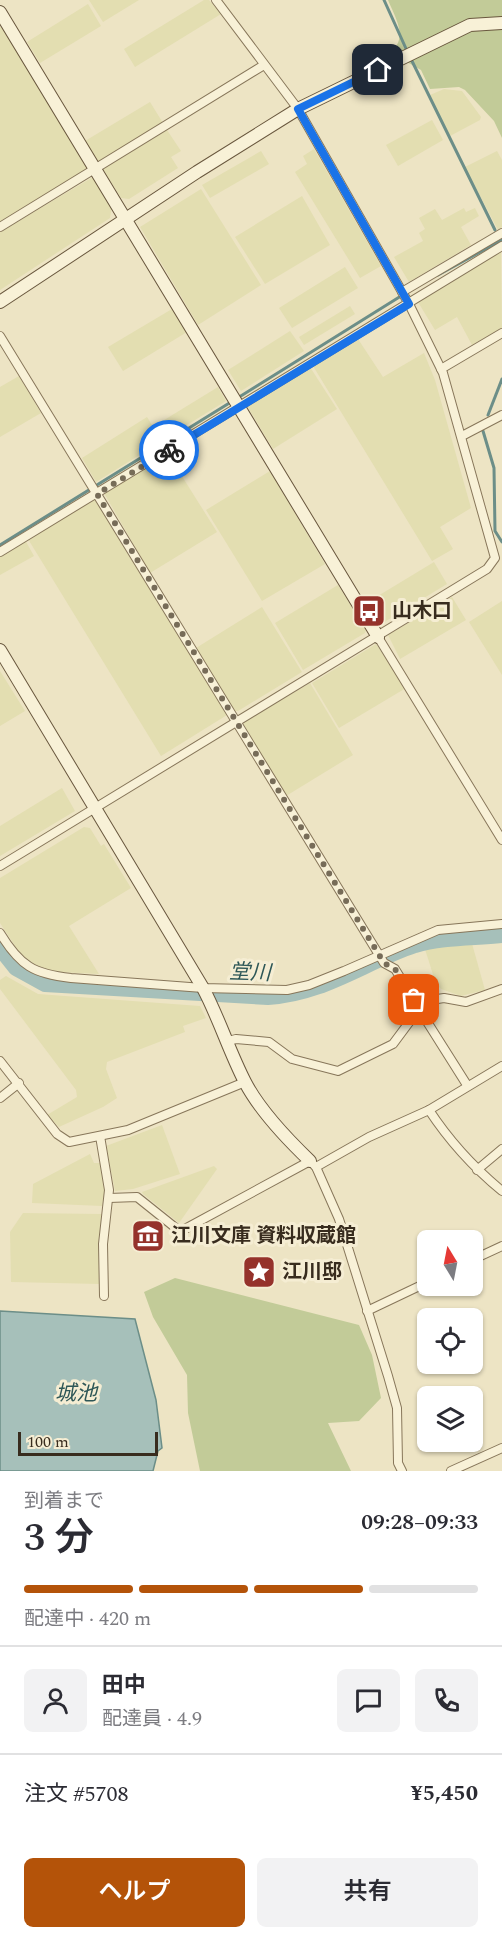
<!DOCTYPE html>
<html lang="ja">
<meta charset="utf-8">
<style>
:root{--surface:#fff;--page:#f2f2f3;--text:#2b2b33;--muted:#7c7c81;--line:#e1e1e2;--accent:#b45309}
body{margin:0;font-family:Spectral,"Noto Sans JP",serif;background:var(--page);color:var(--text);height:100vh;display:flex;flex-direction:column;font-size:22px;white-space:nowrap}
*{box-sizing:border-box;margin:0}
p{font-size:20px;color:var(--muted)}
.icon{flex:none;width:33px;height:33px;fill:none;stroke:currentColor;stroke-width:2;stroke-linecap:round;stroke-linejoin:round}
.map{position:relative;height:1471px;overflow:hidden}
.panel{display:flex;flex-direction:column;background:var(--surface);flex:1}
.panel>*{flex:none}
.needle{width:39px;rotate:350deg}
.controls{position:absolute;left:417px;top:1230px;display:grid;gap:12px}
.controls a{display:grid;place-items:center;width:66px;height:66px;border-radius:9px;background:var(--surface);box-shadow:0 2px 4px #0004;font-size:30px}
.scale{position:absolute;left:18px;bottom:15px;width:140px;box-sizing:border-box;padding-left:6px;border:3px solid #382c1e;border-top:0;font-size:16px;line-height:21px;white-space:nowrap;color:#382c1e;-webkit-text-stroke:4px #f5edd3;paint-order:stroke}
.pin{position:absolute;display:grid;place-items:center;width:51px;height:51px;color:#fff;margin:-26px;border-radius:12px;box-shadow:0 3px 9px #0006}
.courier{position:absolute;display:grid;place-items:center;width:60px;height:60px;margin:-30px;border:4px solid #1a73e8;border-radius:50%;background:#fff;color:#222;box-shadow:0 2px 8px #0007}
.overview em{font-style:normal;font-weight:600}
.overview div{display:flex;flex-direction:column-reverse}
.overview{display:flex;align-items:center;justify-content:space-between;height:102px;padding:0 24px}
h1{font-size:39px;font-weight:600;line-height:45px}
.bar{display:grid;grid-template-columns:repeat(4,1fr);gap:9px 6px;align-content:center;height:72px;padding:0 24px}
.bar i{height:8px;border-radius:4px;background:var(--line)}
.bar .on{background:var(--accent)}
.bar p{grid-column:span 4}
.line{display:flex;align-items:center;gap:15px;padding:0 24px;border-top:2px solid var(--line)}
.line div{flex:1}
.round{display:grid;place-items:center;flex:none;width:63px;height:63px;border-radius:9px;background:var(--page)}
.cta{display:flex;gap:12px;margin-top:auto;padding:12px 24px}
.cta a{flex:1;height:69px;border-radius:9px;background:var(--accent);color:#fff;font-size:24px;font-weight:600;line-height:69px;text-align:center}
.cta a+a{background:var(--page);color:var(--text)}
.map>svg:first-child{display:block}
.farmland{fill:#e3deb1}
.green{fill:#c2cb98}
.water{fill:#a6c0ba;stroke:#6c8e88;stroke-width:1.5}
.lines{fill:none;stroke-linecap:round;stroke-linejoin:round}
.stream{stroke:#6c8e88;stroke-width:3}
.river{stroke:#a6c0ba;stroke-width:16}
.street-casing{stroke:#87765a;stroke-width:10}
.secondary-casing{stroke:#69573e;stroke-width:14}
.street{stroke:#f8f1d7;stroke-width:8}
.secondary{stroke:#f8f1d7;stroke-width:12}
.done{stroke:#776c58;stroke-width:6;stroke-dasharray:0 10.8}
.route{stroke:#1a73e8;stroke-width:8}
.labels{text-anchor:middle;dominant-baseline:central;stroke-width:6;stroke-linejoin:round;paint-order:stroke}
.poi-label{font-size:20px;font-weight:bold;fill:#382c1e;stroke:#f5edd3;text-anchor:start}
.water-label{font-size:21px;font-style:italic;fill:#2e5757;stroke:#f5edd3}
</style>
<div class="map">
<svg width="502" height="1471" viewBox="0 0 502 1471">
<rect width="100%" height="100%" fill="#ede4c4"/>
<!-- farmland -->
<g class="farmland">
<polygon points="89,0 139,0 103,22"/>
<polygon points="204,0 209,0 221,14 135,67 124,49"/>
<polygon points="88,4 101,26 40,63 27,42"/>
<polygon points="0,27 3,28 89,168 0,222"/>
<polygon points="444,89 462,91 481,117 480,120 450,136 430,95"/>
<polygon points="150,102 163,123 99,162 85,141"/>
<polygon points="432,120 443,140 398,166 386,145"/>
<polygon points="167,130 181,151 171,157 178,168 129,199 121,198 103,169"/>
<polygon points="314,149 381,266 360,278 295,172 307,164 303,156"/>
<polygon points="261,151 269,164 210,198 202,185"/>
<polygon points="497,151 502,160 502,227 498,230 465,167"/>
<polygon points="93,177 112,205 110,218 0,290 0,232"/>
<polygon points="201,189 261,285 198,325 140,227"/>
<polygon points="302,196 330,245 265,284 235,237"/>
<polygon points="464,208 466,212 475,208 479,216 461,227 471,245 409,282 394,257 423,241 419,233 425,229 419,218 435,209 442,220"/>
<polygon points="501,251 502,328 472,345 457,317 435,330 418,302 420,298"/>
<polygon points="345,267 358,288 292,328 279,308"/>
<polygon points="350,306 355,314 304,345 299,337"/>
<polygon points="172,309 187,332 123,371 108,347"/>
<polygon points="290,331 304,351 241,391 228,370"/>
<polygon points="358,339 383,377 424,353 435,380 471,508 440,527 453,549 432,561 313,366"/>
<polygon points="310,367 337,409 273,449 247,406"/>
<polygon points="19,376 41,413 0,437 0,387"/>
<polygon points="218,387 226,401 164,439 156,425"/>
<polygon points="147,417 162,441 96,482 82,458"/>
<polygon points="168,454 217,532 150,573 104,493"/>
<polygon points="270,471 325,564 262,601 206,510"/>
<polygon points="94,498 227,715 161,756 28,539"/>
<polygon points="25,540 34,556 0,575 0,555"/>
<polygon points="434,562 447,584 381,624 368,602"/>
<polygon points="338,585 366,630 365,633 303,670 275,623"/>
<polygon points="452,597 466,620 400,659 388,635"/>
<polygon points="502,601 502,675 469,622"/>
<polygon points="262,607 302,672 238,711 234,711 196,648"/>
<polygon points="376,644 406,688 339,728 312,683"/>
<polygon points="0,671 25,711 0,726"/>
<polygon points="310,683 353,755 286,796 244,726 244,722"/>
<polygon points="62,788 75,811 0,856 0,826"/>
<polygon points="84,827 90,828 101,846 104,844 131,888 69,926 99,974 58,972 36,966 23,958 0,923 0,878"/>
<polygon points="471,940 485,990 461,996 441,989 436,984 424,946"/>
<polygon points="6,976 38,994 200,1006 206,1018 183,1026 185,1032 107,1062 106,1069 117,1098 103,1107 59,1127 47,1115 77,1097 76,1090 0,989 0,980"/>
<polygon points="162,1125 180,1174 133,1189 115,1191 106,1146"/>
<polygon points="90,1154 94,1163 101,1163 105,1189 102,1206 32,1203 33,1184"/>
<polygon points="214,1166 217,1169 179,1223 143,1194 142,1192"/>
<polygon points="23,1213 102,1214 100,1284 11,1282 10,1232"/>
</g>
<!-- green -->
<g class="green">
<path d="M388,0H502V138L494,121L465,90L459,87L430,89L421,70L393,54L392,51C408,37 395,17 388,0Z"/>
<polygon points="175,1278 359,1325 372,1355 381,1398 359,1421 328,1423 351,1471 200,1471 188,1413 187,1375 153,1317 144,1292"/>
</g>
<!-- water -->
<polygon class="water" points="0,1311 135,1319 156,1400 162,1448 158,1451 153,1471 0,1471"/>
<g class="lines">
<!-- stream -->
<g class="stream">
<polyline points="384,0 408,53"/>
<polyline points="411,59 495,230"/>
<polyline points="438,275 502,240"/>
<polyline points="236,399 401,296"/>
<polyline points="488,415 502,379"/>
<polyline points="483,431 494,468 495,531 502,542"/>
<polyline points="0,545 231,402"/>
</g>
<!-- river -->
<path class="river" d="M0,948L16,968L45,984L268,997C323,994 364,962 415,945C442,937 474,938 502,935"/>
<defs>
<g id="street">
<polyline points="0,227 264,65"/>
<polyline points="402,292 502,233"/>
<polyline points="0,336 384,963 395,969 419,1008"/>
<polyline points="441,369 502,333"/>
<polyline points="462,436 502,415"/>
<polyline points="0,552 502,246"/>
<polyline points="378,637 502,840"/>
<polyline points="0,866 487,569 495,558 443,373 409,304 298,109 216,0"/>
<path d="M0,933C20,966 34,974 71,978L203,988L287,990L309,985L344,971L438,930L502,924"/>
<polyline points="419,1009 467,1085"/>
<polyline points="228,1041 236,1039 269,1042 292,1059 338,1071 393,1044 422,1005 431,1000 444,998 466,1002 502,989"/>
<polyline points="0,1061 57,1134 69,1142 128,1130 245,1082"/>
<polyline points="0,1098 19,1083"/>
<path d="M429,1110C450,1142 473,1167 502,1191"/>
<polyline points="100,1136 109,1190 103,1244 104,1296"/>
<polyline points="316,1167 369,1137 429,1110 502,1066"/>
<polyline points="477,1170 502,1149"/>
<polyline points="109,1198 137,1197 177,1229 183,1230 310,1161 316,1167 339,1219 388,1376 397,1408 398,1463 402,1471"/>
<polyline points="472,1260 502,1246"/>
<polyline points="367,1311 428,1282"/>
<polyline points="451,1471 502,1448"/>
</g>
<g id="secondary">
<polyline points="0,12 378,637"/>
<polyline points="0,302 197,172 298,109 470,25 502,23"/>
<path d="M0,650L203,988C219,1018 229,1051 245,1082C260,1111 286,1138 310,1161"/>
</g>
</defs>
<!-- street casing -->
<use href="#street" class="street-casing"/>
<!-- secondary casing -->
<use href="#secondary" class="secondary-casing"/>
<!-- street -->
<use href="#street" class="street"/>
<!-- secondary -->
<use href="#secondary" class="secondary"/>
</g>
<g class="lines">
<!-- done -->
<polyline class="done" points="169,450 97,494 384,963 395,969 414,1000"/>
<!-- route -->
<polyline class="route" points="169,450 409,304 298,109 378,70"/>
</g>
<!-- icons -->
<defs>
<symbol id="bus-square" viewBox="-11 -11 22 22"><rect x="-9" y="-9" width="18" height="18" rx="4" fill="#95322b" stroke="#f5edd3"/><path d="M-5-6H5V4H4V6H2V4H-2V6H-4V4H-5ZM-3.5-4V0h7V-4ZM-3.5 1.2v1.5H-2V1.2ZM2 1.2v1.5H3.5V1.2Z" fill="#fff"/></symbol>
<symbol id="museum-square" viewBox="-11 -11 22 22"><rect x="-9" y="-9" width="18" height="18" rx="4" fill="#95322b" stroke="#f5edd3"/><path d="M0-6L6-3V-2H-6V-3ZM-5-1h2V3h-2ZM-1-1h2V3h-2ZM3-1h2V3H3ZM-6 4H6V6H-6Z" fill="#fff"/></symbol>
<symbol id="sight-square" viewBox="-11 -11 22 22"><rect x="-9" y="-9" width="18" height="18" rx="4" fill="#95322b" stroke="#f5edd3"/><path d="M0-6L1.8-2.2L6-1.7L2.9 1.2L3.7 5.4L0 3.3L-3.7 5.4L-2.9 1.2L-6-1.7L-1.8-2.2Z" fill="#fff"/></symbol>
</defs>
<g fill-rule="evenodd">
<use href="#bus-square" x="350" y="592" width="38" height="38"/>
<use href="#museum-square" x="129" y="1217" width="38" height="38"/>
<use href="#sight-square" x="240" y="1253" width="38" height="38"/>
</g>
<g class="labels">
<!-- poi labels -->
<g class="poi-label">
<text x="392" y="611">山木口</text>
<text x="171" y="1236">江川文庫 資料収蔵館</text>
<text x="282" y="1272">江川邸</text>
</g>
<!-- water labels -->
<g class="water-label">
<text transform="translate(250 973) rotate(2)">堂川</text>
<text x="76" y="1394">城池</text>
</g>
</g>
</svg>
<div class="controls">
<a><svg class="needle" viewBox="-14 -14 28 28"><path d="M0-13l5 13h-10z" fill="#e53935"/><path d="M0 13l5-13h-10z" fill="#7c7c81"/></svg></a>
<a><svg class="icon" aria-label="locate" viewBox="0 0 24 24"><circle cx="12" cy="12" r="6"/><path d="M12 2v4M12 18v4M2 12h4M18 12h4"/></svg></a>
<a><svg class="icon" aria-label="layers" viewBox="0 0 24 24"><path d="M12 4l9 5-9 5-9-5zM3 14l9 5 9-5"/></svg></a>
</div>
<div class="scale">100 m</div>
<div class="pin" style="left:414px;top:1000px;background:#ea580c"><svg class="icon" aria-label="bag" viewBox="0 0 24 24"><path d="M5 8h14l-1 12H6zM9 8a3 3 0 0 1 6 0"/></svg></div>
<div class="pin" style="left:378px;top:70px;background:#1f2937"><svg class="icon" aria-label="home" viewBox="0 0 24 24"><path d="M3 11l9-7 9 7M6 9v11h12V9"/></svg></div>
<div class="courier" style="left:169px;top:450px"><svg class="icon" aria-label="bike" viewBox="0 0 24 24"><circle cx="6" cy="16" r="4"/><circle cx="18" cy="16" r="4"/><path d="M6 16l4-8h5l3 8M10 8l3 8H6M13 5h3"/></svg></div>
</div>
<section class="panel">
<div class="overview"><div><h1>3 分</h1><p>到着まで</p></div><em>09:28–09:33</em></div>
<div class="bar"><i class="on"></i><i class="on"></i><i class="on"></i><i></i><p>配達中 · 420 m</p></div>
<div class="line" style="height:108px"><a class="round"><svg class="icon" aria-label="person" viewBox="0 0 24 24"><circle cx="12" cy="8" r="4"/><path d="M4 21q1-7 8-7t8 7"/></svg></a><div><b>田中</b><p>配達員 · 4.9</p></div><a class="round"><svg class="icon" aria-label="chat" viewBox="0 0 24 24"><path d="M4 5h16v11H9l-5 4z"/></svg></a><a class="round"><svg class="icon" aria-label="phone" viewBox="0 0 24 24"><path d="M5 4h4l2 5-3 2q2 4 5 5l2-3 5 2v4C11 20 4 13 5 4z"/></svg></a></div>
<div class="line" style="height:78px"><div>注文 #5708</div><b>¥5,450</b></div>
<div class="cta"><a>ヘルプ</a><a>共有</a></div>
</section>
